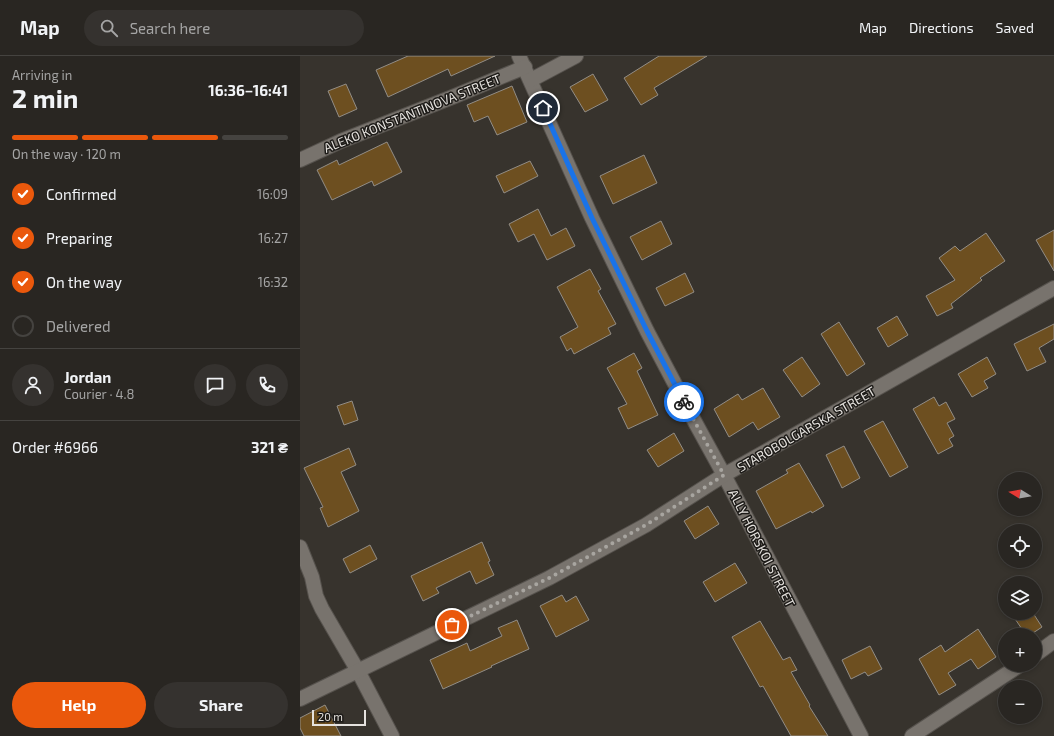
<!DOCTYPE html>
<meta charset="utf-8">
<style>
:root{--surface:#292622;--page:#35322f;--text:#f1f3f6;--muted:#a5a5a5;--line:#454340;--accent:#ea580c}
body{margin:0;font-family:"Exo 2",sans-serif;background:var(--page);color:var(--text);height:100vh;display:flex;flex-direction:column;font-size:15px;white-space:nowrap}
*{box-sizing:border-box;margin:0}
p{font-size:13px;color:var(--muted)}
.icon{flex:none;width:22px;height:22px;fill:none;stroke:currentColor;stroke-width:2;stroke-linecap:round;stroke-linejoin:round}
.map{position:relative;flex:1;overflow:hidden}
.sheet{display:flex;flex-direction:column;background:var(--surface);width:300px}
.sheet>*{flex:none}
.needle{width:26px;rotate:281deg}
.tools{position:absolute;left:698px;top:416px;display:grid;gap:8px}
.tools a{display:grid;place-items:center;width:44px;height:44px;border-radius:50%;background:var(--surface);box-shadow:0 2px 6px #0003,0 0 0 1px var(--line);font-size:20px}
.scale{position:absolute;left:12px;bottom:10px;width:54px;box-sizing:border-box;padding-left:4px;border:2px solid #e5e2de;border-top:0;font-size:11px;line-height:14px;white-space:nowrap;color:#e5e2de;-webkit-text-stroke:3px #1d1b18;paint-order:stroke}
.pin{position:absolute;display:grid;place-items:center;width:34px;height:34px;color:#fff;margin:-17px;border:2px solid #fff;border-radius:50%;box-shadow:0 1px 4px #0007}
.courier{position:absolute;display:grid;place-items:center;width:40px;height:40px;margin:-20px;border:3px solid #1a73e8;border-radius:50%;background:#fff;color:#222;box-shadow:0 1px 5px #0007}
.overview em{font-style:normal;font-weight:700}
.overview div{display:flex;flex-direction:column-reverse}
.overview{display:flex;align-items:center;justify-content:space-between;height:68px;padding:0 12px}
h1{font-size:26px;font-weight:700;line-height:30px}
.bar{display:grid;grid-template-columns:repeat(4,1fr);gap:6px 4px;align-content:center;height:48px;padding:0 12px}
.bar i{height:5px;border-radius:3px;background:var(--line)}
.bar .active{background:var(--accent)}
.bar p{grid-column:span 4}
.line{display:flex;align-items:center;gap:10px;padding:0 12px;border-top:1px solid var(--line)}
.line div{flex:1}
.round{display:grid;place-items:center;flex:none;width:42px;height:42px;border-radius:21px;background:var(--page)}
ol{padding:0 12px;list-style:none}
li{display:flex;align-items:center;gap:12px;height:44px}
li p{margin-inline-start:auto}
li .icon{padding:4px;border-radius:50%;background:var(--accent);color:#fff;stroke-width:4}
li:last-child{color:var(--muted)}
li i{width:22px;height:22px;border:2px solid var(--line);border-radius:50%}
.primary-button{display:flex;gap:8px;margin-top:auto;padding:8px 12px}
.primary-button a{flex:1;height:46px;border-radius:24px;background:var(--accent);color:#fff;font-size:16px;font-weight:700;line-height:46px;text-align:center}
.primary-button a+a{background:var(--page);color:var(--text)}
header{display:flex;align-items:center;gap:24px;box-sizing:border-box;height:56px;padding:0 20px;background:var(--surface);border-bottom:1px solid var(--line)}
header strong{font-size:19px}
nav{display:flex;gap:22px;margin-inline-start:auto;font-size:14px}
.search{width:280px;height:36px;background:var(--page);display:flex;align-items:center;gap:10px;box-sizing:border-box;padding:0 14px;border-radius:22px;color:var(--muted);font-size:15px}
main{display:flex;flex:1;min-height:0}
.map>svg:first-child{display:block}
.building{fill:#6d4f20;stroke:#928d86}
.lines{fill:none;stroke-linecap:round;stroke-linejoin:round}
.minor-casing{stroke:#56524d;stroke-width:16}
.minor{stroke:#78736d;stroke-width:14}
.done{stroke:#a8a5a0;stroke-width:4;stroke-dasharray:0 7.2}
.route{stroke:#1a73e8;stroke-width:5}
.labels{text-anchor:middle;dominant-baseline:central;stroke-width:3;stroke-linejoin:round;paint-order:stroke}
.street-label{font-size:13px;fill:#e5e2de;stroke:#1d1b18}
</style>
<header>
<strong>Map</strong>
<div class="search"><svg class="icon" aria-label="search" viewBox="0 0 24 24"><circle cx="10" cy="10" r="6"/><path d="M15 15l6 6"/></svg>Search here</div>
<nav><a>Map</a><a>Directions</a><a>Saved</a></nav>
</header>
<main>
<section class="sheet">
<div class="overview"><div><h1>2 min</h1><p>Arriving in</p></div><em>16:36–16:41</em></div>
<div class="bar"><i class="active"></i><i class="active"></i><i class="active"></i><i></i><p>On the way · 120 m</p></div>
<ol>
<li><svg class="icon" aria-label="check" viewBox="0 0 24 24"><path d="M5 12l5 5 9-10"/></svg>Confirmed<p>16:09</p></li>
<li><svg class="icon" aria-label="check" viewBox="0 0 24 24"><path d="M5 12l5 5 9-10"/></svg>Preparing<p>16:27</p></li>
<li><svg class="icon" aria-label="check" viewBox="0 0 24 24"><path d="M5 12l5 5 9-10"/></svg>On the way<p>16:32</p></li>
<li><i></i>Delivered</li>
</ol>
<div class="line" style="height:72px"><a class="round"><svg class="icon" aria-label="person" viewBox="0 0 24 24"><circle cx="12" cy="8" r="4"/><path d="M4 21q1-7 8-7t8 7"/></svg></a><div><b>Jordan</b><p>Courier · 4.8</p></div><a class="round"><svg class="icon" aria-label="chat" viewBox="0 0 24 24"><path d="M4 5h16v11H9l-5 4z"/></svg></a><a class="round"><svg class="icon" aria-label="phone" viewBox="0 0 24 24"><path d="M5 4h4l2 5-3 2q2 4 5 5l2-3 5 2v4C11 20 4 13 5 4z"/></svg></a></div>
<div class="line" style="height:52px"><div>Order #6966</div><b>321 ₴</b></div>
<div class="primary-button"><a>Help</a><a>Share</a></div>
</section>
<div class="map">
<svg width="754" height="680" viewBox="0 0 754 680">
<rect width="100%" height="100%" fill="#37332d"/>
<!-- building -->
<g class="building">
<polygon points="108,0 195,0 151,20 148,13 88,41 76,14"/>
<polygon points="359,0 407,0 354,32 358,39 341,49 324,22"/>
<polygon points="293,18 308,44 285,56 270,31"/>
<polygon points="46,28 57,53 39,61 28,35"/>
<polygon points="212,30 227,66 197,79 188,60 174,66 167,49"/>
<polygon points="87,86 102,116 74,130 72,125 32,144 17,114 37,104 39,109"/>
<polygon points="344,99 357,127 313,148 300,120"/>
<polygon points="230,105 238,120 204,137 196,120"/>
<polygon points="238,153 251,180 266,172 275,190 247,204 234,178 218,186 209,168"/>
<polygon points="361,165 372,188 342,204 330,181"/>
<polygon points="754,174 754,215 736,184"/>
<polygon points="686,177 705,205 680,222 682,224 651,248 653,252 637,260 626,240 655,224 639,202 655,190 660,195"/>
<polygon points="290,213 301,233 298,235 316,268 308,272 311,278 274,298 271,292 267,295 260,281 278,271 257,231"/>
<polygon points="385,217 394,236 365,250 356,232"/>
<polygon points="597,260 608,279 588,291 577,272"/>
<polygon points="539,266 565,308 547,320 521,278"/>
<polygon points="754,268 754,283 739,292 746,306 727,315 714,288"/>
<polygon points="334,297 342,312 337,315 358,359 328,373 318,352 327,348 307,312"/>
<polygon points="502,301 520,328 502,341 483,314"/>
<polygon points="687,301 696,318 684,325 688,332 672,341 658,318"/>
<polygon points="463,332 480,361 458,374 453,366 429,381 414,353 438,338 442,344"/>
<polygon points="634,341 639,350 646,346 655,363 647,367 654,380 649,383 653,390 638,398 613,353"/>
<polygon points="52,345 58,364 44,369 37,350"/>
<polygon points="583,365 608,411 590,421 564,375"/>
<polygon points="374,377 384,395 358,411 347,394"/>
<polygon points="544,390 560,422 542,432 526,399"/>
<polygon points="49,392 56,409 41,416 59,455 28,471 20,452 23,451 4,412"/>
<polygon points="499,407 524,450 512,457 511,455 476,473 456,435 488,417 486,414"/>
<polygon points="408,450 419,468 395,483 384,465"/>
<polygon points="182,486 190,505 188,506 194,519 176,528 170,515 136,532 139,537 123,545 111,520"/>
<polygon points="70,489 77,503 50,517 43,503"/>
<polygon points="435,507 447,527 415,546 403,526"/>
<polygon points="262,539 266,546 276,540 289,564 256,581 240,550"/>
<polygon points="711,557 733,557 742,571 730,579 726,579"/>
<polygon points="217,564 229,593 191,610 192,611 143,633 130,604 167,587 170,595 202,580 198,572"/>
<polygon points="460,565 483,604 490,601 497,614 491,616 510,649 509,650 528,680 491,680 463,630 460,631 432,581"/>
<polygon points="678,573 696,601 678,613 671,603 648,617 656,629 639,639 619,603 641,589 645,596"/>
<polygon points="570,590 582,613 568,620 565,616 551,623 542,604"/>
<polygon points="25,649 41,680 4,680 0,672 0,662"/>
</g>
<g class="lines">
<defs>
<g id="minor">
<polyline points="219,0 292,162 347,275 396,368 424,419 561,680"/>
<polyline points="231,24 276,0"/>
<polyline points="0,104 41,85 155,40 225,11"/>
<polyline points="0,491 12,521 16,540 22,553 58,615 92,680"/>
<polyline points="735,599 754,585"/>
<polyline points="0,643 249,522 346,469 424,419 754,232"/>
<polyline points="612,680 720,609"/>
</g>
</defs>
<!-- minor casing -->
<use href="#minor" class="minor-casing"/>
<!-- minor -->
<use href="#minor" class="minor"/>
</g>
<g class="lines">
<!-- done -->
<polyline class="done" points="152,569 249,522 346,469 424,419 384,346"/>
<!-- route -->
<polyline class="route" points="243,52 292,162 347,275 384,346"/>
</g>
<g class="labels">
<!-- street labels -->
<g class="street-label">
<text transform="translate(112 57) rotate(-22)">ALEKO KONSTANTINOVA STREET</text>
<text transform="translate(506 373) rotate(-30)">STAROBOLGARSKA STREET</text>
<text transform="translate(462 492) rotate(63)">ALLY HORSKOI STREET</text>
</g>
</g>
</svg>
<div class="tools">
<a><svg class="needle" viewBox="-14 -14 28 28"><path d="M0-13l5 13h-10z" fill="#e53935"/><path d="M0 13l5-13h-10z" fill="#a5a5a5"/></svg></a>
<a><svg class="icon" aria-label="locate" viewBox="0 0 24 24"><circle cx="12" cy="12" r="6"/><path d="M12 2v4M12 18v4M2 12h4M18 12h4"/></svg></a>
<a><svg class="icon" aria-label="layers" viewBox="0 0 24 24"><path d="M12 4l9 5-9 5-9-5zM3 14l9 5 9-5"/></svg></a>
<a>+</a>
<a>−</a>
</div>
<div class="scale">20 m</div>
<div class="pin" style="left:152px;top:569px;background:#ea580c"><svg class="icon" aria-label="bag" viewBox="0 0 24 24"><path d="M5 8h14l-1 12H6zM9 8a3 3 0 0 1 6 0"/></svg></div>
<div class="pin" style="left:243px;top:52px;background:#1f2937"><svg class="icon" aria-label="home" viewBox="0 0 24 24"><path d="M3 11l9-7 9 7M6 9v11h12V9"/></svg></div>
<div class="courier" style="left:384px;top:346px"><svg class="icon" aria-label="bike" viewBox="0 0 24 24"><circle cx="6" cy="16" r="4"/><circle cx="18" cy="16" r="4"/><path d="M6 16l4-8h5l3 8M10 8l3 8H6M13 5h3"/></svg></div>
</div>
</main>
